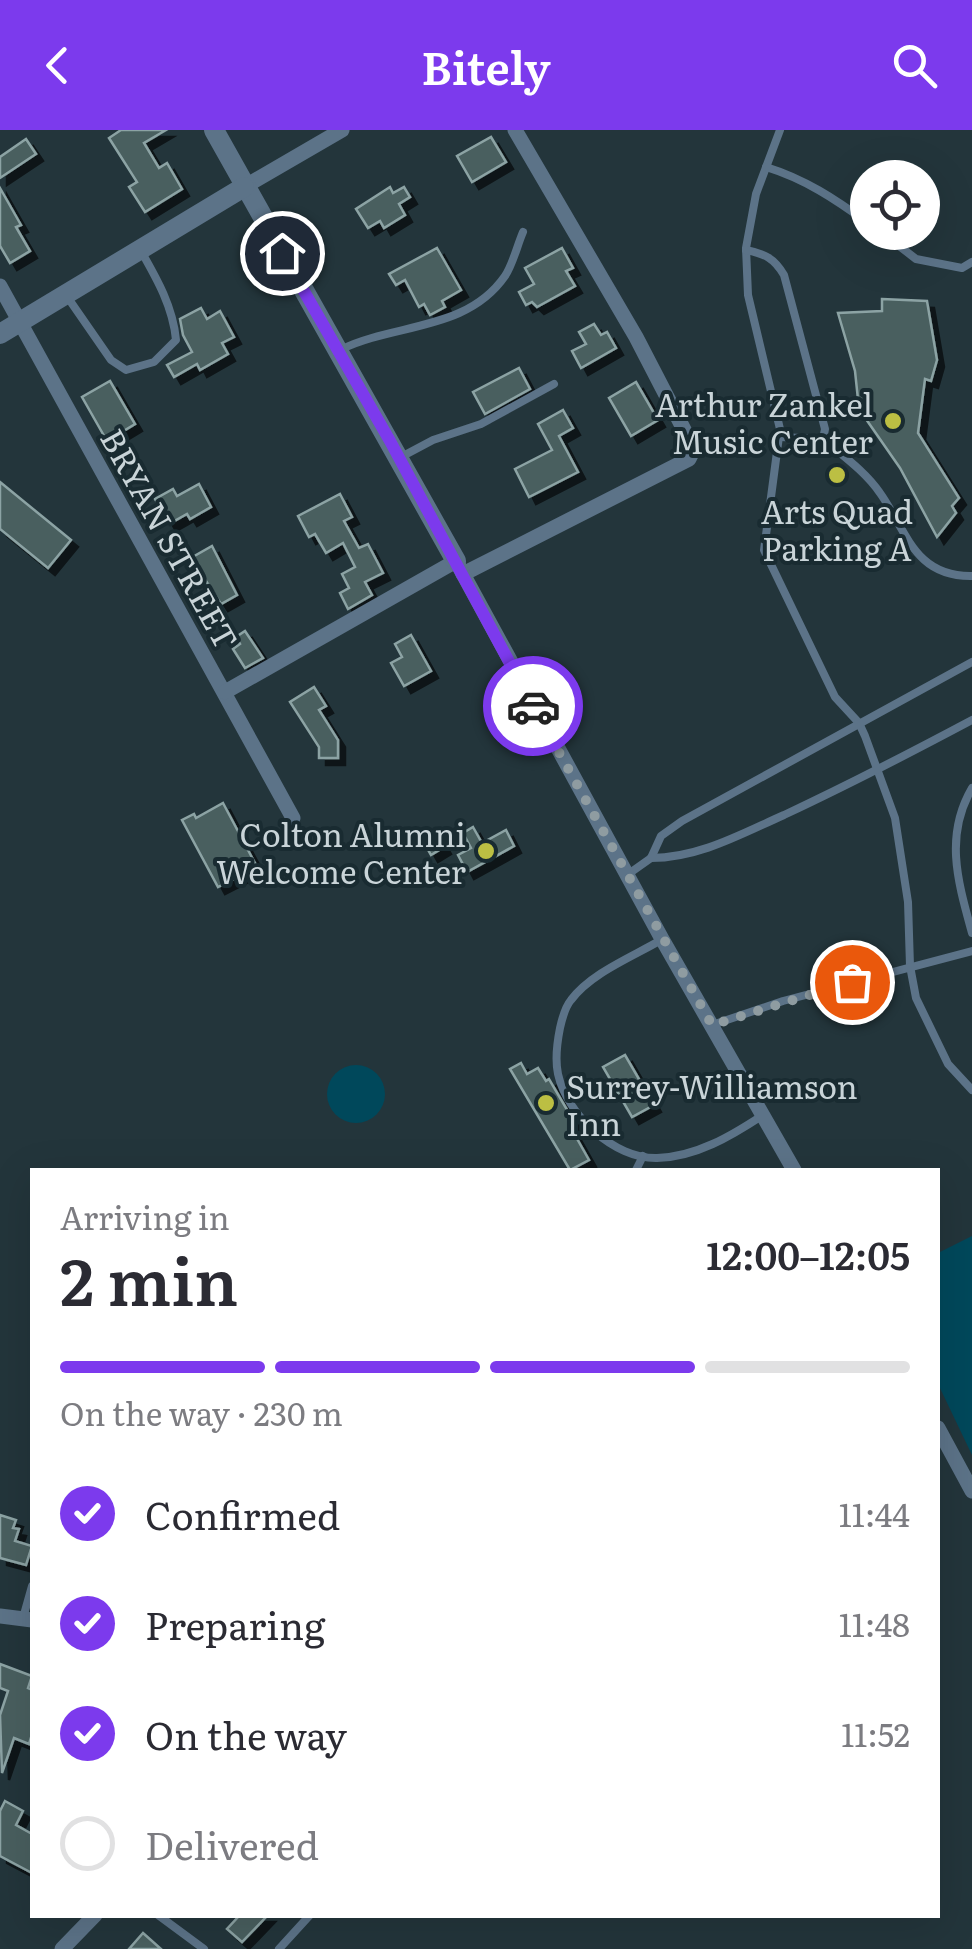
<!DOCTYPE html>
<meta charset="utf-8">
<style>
:root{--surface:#fff;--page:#f2f2f3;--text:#2b2b33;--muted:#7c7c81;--line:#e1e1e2;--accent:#7c3aed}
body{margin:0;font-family:Literata,serif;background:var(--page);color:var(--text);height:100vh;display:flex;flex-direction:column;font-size:38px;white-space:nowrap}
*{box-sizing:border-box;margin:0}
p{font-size:32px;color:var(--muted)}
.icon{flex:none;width:55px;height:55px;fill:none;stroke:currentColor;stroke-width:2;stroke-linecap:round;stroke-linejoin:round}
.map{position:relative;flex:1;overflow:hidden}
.drawer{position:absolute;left:30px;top:1038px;width:910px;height:750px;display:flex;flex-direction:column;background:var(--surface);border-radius:0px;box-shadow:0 10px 40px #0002}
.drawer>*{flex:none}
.fabs{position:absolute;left:850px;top:30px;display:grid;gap:20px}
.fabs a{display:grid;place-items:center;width:90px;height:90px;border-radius:50%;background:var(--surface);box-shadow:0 10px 40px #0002;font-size:50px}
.pin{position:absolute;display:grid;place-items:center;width:85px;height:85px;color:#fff;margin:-42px;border:5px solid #fff;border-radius:50%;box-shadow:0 2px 10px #0007}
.courier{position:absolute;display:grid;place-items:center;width:100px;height:100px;margin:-50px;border:8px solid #7c3aed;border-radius:50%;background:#fff;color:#222;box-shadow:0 2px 12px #0007}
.overview em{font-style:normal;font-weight:600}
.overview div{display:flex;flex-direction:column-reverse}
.overview{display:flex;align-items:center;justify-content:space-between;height:170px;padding:0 30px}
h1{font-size:65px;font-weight:600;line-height:75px}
.bar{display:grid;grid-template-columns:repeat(4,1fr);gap:15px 10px;align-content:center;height:120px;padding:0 30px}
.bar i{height:12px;border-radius:8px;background:var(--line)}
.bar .active{background:var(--accent)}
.bar p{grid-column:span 4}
ol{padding:0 30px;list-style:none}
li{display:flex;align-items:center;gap:30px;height:110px}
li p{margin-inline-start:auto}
li .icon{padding:10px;border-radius:50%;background:var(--accent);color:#fff;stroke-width:4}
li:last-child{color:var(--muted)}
li i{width:55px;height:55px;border:5px solid var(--line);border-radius:50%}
header{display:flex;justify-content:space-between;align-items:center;height:130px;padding:0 30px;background:var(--accent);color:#fff;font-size:45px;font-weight:600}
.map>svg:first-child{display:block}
.green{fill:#00485b}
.building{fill:#495e5f;stroke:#8ca3a4;stroke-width:2.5;filter:url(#shadow)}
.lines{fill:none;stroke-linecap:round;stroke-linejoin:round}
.service{stroke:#5c7388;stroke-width:8}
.minor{stroke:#5c7388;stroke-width:15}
.tertiary{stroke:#5c7388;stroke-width:20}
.done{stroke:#8f9ca1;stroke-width:10;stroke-dasharray:0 18}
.route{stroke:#7c3aed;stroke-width:12}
.poi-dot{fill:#bcbf43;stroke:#192b31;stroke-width:4}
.labels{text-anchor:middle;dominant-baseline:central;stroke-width:8;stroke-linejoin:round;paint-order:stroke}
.poi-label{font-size:32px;fill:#c9d4d8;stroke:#192b31;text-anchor:end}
.street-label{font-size:32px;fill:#c9d4d8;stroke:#192b31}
</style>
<header><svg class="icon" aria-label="back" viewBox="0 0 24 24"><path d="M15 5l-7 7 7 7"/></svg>Bitely<svg class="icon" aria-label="search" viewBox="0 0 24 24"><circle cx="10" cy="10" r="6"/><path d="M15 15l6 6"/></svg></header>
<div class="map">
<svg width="972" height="1819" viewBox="0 0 972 1819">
<defs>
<filter id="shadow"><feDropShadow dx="7" dy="7" stdDeviation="0" flood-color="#0009"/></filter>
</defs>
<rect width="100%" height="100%" fill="#23353b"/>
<!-- green -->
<g class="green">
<circle cx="356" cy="964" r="29"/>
<polygon points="972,1106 972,1325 938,1254 938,1123"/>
</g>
<!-- building -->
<g class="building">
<polygon points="121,0 166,0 144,13 159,38 167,33 182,59 145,82 129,57 137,52 109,8"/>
<polygon points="491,7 506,32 472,52 457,26"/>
<polygon points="26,9 36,24 0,48 0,27"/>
<polygon points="390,57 393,63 404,57 410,67 399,74 405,85 384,98 380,91 368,98 356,79"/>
<polygon points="0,58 21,95 16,97 30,121 10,133 0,116"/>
<polygon points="437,118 461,160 442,171 445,177 430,185 424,174 419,177 405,150 396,155 389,144"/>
<polygon points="562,118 573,138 566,141 575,156 537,177 532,172 526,175 519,162 534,154 525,138"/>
<polygon points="882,169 927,171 937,230 931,251 925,249 918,303 959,368 952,376 956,383 937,407 900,338 859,279 855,241 838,183 882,181"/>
<polygon points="201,178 207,189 220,181 234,207 222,213 228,224 200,240 197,234 174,247 167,235 192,222 183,205 180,189"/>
<polygon points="594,194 601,205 607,202 616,218 581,238 572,221 586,214 579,202"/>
<polygon points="519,238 530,259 485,284 473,262"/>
<polygon points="110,251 135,294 107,311 82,267"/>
<polygon points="636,252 658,290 631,306 609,268"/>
<polygon points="563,280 573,298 559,306 578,342 529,367 515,339 552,320 538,294"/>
<polygon points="0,352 71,410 48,438 0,399"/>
<polygon points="199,354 211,377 190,389 187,384 169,394 155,369 173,359 177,366"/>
<polygon points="340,364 352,387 344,391 359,418 368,414 383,443 365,452 372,465 348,479 340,463 349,458 342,444 355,437 343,413 326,423 315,404 309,407 298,386"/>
<polygon points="212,416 237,465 221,474 191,428"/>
<polygon points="245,501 263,528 245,538 233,519 240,514 236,507"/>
<polygon points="411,505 431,541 404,556 391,533 402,527 395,514"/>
<polygon points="314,557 326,576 319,580 338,610 338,628 319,628 319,617 290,572"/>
<polygon points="223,673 257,737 218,757 182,690 194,684 196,688"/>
<polygon points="473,697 482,713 506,700 514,716 467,742 458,725 471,718 463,703"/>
<polygon points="435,702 444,717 431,725 422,709"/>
<polygon points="625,925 654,975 632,987 603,937"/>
<polygon points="521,933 527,944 538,938 546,951 549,949 576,995 571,998 589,1030 570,1040 510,939"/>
<polygon points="0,1385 16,1390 13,1398 19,1399 15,1411 32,1416 26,1435 0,1428"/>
<polygon points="0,1534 32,1546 28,1558 32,1560 32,1604 29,1614 14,1608 2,1643 0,1585 8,1561 0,1558"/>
<polygon points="5,1671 23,1681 16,1695 32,1704 32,1743 0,1726 0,1681"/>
<polygon points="240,1785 268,1785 242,1812 227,1799"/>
<polygon points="143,1803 161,1819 129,1819"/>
</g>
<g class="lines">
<!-- service -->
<g class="service">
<polyline points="780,0 756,64 746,118 748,165 780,299 764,420 835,567 859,593 865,606 895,688 908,772 910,836 916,868 948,934 972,960"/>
<path d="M766,37C805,49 835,69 868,93"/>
<polyline points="881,102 916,129 962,138 972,132"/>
<path d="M746,120C765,124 774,128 784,145L825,299L823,309"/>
<path d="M66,165L111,230L126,240L154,232L176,210C173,177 157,149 141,121"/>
<path d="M342,219C396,193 467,201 505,146C513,134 517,116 523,102"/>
<path d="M780,307L823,309C842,325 866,342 880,363C907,401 914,447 972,446"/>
<polyline points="401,327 433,310 481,294 554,254"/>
<path d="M972,658C944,706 958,752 972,803"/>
<path d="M651,728C699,728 741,704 784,685C848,655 910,623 972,590"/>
<polyline points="627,745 651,728 661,706 682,691 972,532"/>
<path d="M661,810C632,827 591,843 571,870C565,877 562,889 560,898C557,913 555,930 558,944C567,985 614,1029 657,1028C696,1027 731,1006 763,985"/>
<polyline points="712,895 783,871 972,821"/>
<polyline points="636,1040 643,1026"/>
<polyline points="23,1488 32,1456"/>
<polyline points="158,1785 204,1819"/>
<polyline points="279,1819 310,1785"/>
</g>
<!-- minor -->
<g class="minor">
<polyline points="244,57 342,0"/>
<polyline points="0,156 293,688"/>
<polyline points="463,444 689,329 694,319 636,207 515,0"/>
<polyline points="225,562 456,431 662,809 794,1040"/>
<polyline points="938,1298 972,1361"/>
<polyline points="0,1486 32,1490"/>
<polyline points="62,1819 95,1785"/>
</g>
<!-- tertiary -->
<g class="tertiary">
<polyline points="214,0 456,431"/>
<polyline points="0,204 244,57"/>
</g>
</g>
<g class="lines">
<!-- done -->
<polyline class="done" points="533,576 712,895 852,852"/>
<!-- route -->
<polyline class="route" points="282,123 390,311 533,576"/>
</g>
<!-- markers -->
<g class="poi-dot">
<circle cx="893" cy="291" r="10"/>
<circle cx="837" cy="345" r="10"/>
<circle cx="486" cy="721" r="10"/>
<circle cx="546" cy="973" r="10"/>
</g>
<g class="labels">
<!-- poi labels -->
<g class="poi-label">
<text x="873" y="273">Arthur Zankel<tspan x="873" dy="37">Music Center</tspan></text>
<text x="837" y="380" text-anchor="middle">Arts Quad<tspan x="837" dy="37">Parking A</tspan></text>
<text x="466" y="703">Colton Alumni<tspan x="466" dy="37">Welcome Center</tspan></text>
<text x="566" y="955" text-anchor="start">Surrey-Williamson<tspan x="566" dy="37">Inn</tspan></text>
</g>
<!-- street labels -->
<g class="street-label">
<text transform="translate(171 408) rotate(61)">BRYAN STREET</text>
</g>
</g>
</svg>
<div class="fabs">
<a><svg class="icon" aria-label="locate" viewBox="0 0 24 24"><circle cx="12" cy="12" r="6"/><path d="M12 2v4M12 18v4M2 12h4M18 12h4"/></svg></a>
</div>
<div class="pin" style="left:852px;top:852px;background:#ea580c"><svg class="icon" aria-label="bag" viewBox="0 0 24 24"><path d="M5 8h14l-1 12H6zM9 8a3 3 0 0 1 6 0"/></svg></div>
<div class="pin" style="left:282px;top:123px;background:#1f2937"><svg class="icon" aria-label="home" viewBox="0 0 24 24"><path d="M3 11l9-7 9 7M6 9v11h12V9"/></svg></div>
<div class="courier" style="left:533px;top:576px"><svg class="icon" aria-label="car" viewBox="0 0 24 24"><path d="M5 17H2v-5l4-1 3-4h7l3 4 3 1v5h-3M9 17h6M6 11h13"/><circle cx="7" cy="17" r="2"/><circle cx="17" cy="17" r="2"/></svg></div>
<section class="drawer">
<div class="overview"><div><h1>2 min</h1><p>Arriving in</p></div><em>12:00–12:05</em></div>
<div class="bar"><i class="active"></i><i class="active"></i><i class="active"></i><i></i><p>On the way · 230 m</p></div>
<ol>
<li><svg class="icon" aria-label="check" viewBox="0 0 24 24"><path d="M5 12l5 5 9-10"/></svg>Confirmed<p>11:44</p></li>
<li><svg class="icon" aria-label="check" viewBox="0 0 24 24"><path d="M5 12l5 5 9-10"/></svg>Preparing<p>11:48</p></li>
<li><svg class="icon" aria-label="check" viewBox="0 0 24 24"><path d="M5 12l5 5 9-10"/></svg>On the way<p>11:52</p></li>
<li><i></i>Delivered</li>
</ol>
</section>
</div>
